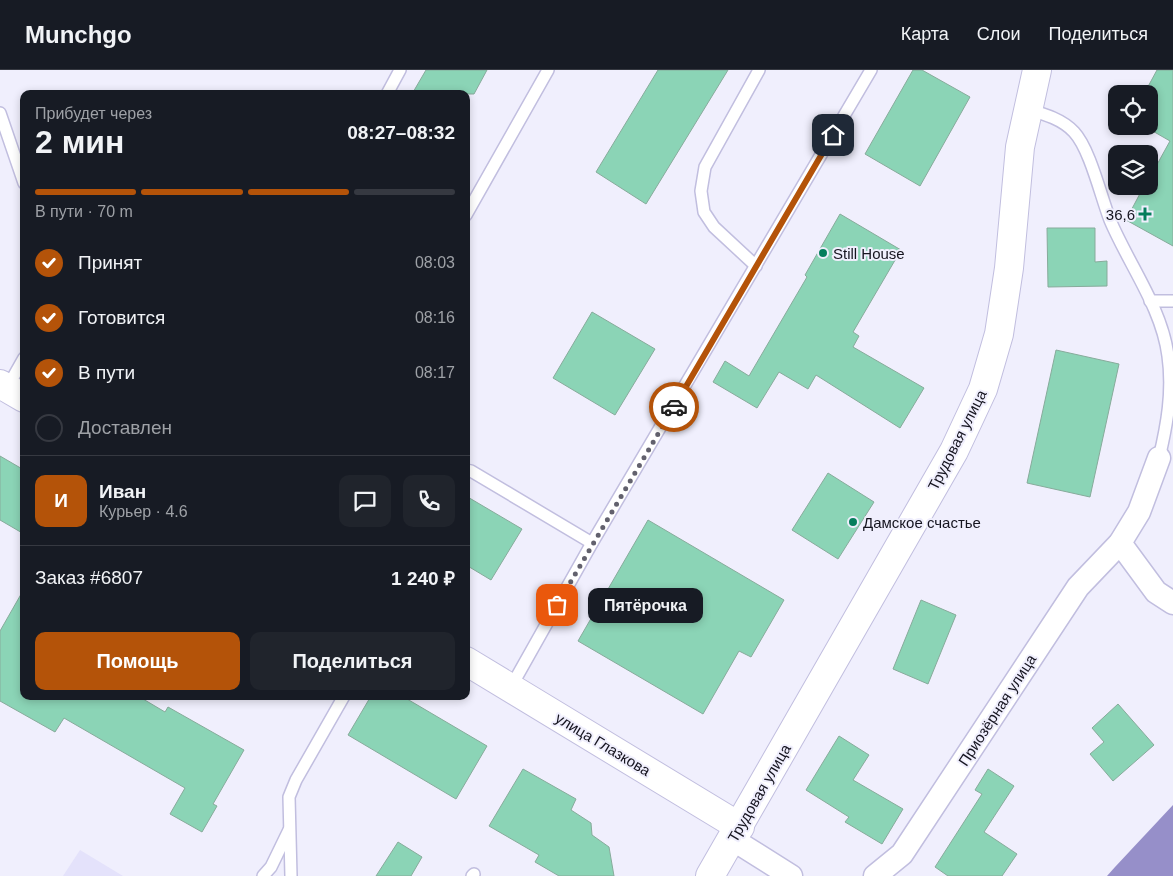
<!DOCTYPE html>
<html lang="ru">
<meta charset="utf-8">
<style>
:root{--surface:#171b24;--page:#20242c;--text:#f1f3f6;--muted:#9ea1a6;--line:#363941;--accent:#b45309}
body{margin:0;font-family:Arial,sans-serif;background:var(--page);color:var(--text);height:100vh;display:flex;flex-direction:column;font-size:19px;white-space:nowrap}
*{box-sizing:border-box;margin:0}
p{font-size:16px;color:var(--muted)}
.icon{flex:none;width:28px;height:28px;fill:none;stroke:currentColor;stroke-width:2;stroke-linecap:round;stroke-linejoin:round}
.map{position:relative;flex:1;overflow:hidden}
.panel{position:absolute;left:20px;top:20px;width:450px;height:610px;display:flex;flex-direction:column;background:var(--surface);border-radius:10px;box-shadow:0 2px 8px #0003}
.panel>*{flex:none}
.tools{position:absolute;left:1108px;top:15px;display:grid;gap:10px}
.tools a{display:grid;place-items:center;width:50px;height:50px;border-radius:10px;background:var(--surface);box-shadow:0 2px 8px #0003;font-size:25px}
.pin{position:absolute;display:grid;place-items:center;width:42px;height:42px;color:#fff;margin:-21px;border-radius:10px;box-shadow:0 2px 8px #0006}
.courier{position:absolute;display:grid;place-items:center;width:50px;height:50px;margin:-25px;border:4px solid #b45309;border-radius:50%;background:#fff;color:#222;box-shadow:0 1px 6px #0007}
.bubble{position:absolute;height:35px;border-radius:10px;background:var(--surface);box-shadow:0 2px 8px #0003;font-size:16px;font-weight:700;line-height:35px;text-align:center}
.head em{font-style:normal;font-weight:700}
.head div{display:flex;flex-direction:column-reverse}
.head{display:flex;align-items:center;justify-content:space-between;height:85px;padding:0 15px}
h1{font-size:32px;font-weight:700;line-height:38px}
.bar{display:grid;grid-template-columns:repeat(4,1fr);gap:8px 5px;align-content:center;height:60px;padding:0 15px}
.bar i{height:6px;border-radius:4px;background:var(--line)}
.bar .active{background:var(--accent)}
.bar p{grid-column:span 4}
.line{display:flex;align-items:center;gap:12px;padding:0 15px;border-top:1px solid var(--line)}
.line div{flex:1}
.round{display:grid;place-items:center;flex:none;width:52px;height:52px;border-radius:10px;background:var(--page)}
ol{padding:0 15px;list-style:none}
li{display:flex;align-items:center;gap:15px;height:55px}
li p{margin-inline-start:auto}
li .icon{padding:5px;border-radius:50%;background:var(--accent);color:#fff;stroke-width:4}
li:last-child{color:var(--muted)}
li i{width:28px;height:28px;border:2px solid var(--line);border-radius:50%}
.primary-button{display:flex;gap:10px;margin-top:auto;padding:10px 15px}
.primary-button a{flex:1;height:58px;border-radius:10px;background:var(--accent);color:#fff;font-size:20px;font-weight:700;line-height:58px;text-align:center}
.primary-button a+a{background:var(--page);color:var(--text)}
header{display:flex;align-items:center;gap:30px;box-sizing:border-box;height:70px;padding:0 25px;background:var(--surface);border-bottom:1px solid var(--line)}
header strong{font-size:24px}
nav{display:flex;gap:28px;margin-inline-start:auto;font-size:18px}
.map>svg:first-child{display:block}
.built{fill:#e4e2fb}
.water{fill:#968fc9}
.building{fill:#8bd4b6;stroke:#87ab9b}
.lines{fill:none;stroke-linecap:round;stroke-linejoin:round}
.lane-casing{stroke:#c1bedf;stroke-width:14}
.street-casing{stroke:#c1bedf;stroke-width:25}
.secondary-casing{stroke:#c1bedf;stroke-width:30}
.lane{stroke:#fff;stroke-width:11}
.street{stroke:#fff;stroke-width:22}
.secondary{stroke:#fff;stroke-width:28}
.done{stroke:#62616d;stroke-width:5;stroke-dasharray:0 9}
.route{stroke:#b45309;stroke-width:6}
.poi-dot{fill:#057e5c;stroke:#f0effd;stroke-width:2}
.labels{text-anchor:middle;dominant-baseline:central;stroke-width:4;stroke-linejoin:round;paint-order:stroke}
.poi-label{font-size:15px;fill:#15141f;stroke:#f0effd;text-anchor:start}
.street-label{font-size:15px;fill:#15141f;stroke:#f0effd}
</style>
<header>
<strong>Munchgo</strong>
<nav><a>Карта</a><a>Слои</a><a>Поделиться</a></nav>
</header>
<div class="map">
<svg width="1173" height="806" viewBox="0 0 1173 806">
<rect width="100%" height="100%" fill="#f0effd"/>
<!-- built -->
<polygon class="built" points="80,780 123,806 63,806"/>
<!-- water -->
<polygon class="water" points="1173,735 1173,806 1107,806 1115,797"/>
<!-- building -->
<g class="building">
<polygon points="426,0 487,0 474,24 412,24"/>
<polygon points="658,0 728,0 646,134 596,102"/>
<polygon points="913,0 922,0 970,27 920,116 865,84"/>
<polygon points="1157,0 1173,0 1173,176 1126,150 1144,116 1149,116 1149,109 1170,71 1144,56 1149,56 1149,24 1144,24"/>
<polygon points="840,144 901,180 853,262 859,266 853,277 924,318 900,358 816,305 808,319 779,302 757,338 713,312 725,291 749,306 807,207 805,205"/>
<polygon points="1047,158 1095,158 1095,192 1107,191 1107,216 1048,217"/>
<polygon points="592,242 655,279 615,345 553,308"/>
<polygon points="1056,280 1119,294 1090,427 1027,413"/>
<polygon points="0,386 24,400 24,464 0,450"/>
<polygon points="828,403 874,432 838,489 792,460"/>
<polygon points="466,426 522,459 491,510 466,495"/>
<polygon points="648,450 784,530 751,587 739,581 703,644 578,571"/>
<polygon points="24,519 24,626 138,626 165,642 168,637 244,680 213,734 217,736 202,762 170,744 185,718 64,648 55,662 0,631 0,561"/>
<polygon points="921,530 956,545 928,614 893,599"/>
<polygon points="371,626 402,626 487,676 456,729 348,665"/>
<polygon points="1118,634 1154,675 1113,711 1090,684 1104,672 1092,658"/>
<polygon points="839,666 869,685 853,710 903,739 882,774 845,752 849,747 806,720"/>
<polygon points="523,699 576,729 571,740 591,753 592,765 609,777 614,806 559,806 535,792 539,785 489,756"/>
<polygon points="988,699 1014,716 984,762 1017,784 1002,806 948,806 935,797 982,724 975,720"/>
<polygon points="398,772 422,787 411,806 376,806"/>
</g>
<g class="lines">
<defs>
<g id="lane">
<polyline points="387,24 400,0"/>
<path d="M1027,39C1044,44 1062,49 1074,62C1090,79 1101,127 1110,150C1129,195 1162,238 1168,286C1173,321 1167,355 1159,388"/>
<polyline points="0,43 24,113"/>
<polyline points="466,145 548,0"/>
<polyline points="756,196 714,157 704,142 701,121 705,97 759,0"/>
<polyline points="1150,231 1173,231"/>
<polyline points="7,318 24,288"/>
<polyline points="466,400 471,401 592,473"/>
<polyline points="511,617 592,473 871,0"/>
<polyline points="263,806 271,797 289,760"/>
<polyline points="291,806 289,727 296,710 344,626"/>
<polyline points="472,806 474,804"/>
</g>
<g id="street">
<polyline points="1120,473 1156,522 1173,533"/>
<polyline points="732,769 791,806"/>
<polyline points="875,806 902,784 1078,517 1120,473 1139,442 1159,388"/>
</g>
<g id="secondary">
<polyline points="0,314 24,328"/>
<polyline points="466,591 740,757"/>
<polyline points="710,806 954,381 983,319 999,264 1009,198 1020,77 1037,0"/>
</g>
</defs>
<!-- lane casing -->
<use href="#lane" class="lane-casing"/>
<!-- street casing -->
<use href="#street" class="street-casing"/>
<!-- secondary casing -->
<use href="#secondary" class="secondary-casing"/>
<!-- lane -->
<use href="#lane" class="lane"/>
<!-- street -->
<use href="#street" class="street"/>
<!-- secondary -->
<use href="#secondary" class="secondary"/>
</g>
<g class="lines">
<!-- done -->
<polyline class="done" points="557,535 674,337"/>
<!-- route -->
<polyline class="route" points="674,337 833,65"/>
</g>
<!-- markers -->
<g class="poi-dot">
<path d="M1142.5 136.5h5v5h5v5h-5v5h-5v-5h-5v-5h5z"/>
<circle cx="823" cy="183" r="5"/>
<circle cx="853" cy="452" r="5"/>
</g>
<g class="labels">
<!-- poi labels -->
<g class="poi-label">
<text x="1135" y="144" text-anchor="end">36,6</text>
<text x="833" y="183">Still House</text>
<text x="863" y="452">Дамское счастье</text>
</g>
<!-- street labels -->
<g class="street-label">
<text transform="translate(957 370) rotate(-63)">Трудовая улица</text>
<text transform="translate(997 640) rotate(-57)">Приозёрная улица</text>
<text transform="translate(603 674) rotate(31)">улица Глазкова</text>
<text transform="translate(759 723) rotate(-60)">Трудовая улица</text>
</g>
</g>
</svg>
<div class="tools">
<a><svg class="icon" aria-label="locate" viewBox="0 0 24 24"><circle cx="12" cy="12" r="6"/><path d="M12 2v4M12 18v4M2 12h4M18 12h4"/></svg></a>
<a><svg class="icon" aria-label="layers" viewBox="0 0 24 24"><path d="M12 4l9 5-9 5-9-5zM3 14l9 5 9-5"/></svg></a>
</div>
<div class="pin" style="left:557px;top:535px;background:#ea580c"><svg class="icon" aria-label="bag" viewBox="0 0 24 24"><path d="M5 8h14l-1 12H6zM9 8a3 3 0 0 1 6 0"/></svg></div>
<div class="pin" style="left:833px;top:65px;background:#1f2937"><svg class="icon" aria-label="home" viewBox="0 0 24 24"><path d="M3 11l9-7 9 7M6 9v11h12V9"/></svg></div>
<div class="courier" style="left:674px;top:337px"><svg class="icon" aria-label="car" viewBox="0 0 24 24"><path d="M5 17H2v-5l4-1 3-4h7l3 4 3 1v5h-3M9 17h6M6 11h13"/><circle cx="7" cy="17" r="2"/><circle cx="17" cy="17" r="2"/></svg></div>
<div class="bubble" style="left:588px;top:518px;width:115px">Пятёрочка</div>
<section class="panel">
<div class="head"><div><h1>2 мин</h1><p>Прибудет через</p></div><em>08:27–08:32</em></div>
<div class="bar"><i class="active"></i><i class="active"></i><i class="active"></i><i></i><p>В пути · 70 m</p></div>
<ol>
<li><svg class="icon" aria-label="check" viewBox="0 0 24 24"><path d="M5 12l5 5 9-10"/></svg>Принят<p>08:03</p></li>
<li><svg class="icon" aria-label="check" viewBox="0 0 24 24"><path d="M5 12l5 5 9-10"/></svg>Готовится<p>08:16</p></li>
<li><svg class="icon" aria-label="check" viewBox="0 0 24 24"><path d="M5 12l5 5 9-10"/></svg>В пути<p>08:17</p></li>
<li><i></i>Доставлен</li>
</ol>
<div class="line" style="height:90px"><b class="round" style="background:var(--accent);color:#fff">И</b><div><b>Иван</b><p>Курьер · 4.6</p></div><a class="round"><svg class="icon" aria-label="chat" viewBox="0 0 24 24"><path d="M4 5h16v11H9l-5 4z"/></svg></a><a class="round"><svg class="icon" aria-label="phone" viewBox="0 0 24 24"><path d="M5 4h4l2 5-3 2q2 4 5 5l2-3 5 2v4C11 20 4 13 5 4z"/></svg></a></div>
<div class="line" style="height:65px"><div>Заказ #6807</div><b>1 240 ₽</b></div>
<div class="primary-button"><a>Помощь</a><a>Поделиться</a></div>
</section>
</div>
